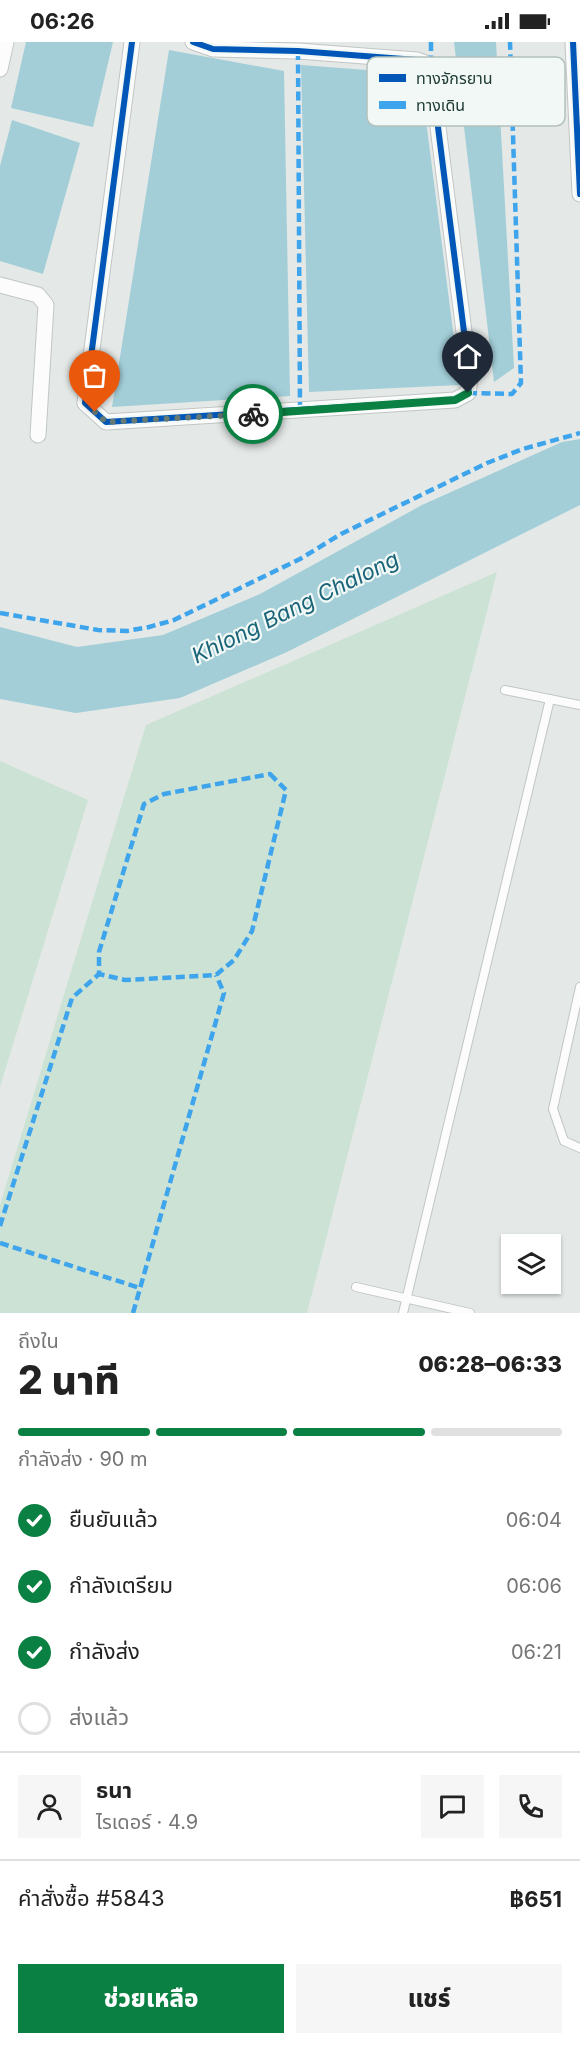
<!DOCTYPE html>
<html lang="th">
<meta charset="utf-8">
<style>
:root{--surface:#fff;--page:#f6f6f6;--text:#222;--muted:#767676;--line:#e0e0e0;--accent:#0b8043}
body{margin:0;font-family:Inter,"Noto Sans Thai",sans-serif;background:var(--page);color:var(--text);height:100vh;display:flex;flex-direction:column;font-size:22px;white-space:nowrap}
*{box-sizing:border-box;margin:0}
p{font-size:20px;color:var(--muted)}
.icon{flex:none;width:33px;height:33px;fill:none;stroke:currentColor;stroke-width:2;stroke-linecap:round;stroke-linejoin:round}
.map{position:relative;height:1271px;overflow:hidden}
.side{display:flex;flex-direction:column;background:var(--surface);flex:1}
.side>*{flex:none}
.controls{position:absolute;left:501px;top:1192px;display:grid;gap:12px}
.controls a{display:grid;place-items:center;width:60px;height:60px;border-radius:0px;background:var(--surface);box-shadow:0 2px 4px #0004;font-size:30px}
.pin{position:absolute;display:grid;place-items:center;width:51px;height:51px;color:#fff;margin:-62px -26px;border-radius:50% 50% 50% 0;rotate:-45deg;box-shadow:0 0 6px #0007}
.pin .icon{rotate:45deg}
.courier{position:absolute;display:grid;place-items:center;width:60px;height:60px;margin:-30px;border:4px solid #0b8043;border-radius:50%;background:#fff;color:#222;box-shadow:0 2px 8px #0007}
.overview em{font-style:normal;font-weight:800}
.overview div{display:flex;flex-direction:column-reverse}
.overview{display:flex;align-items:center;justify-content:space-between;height:102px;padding:0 18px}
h1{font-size:39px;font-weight:800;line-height:45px}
.bar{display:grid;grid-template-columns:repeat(4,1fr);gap:9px 6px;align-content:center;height:72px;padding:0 18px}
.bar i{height:8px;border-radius:4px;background:var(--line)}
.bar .selected{background:var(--accent)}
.bar p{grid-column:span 4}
.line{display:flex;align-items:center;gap:15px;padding:0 18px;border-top:2px solid var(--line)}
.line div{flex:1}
.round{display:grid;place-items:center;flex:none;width:63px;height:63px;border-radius:0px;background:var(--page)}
ol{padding:0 18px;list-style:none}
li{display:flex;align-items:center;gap:18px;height:66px}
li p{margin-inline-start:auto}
li .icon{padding:6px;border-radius:50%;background:var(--accent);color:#fff;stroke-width:4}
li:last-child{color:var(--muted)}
li i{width:33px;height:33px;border:3px solid var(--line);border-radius:50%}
.cta{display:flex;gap:12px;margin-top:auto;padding:12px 18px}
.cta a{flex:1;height:69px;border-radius:0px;background:var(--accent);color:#fff;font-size:24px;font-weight:800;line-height:69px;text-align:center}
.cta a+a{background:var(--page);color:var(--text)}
.status{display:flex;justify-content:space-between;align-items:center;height:42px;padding:0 30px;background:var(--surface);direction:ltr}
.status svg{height:16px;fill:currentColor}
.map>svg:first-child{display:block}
.green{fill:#cce2d4}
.water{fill:#a3ced8}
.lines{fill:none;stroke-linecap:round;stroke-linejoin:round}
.lane-casing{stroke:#c1c6c4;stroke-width:10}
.street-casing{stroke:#c1c6c4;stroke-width:17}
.lane{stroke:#fbfcfb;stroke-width:8}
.street{stroke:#fbfcfb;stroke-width:15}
.quiet{stroke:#3ea4ec;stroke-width:4.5;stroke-dasharray:9 4.5;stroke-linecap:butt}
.cycleway-casing{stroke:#f1f8f5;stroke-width:10}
.cycleway{stroke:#0057b8;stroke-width:6}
.done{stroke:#657975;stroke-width:6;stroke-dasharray:0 10.8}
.route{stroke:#0b8043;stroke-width:8}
.labels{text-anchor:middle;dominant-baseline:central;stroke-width:4.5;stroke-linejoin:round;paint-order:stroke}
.water-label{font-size:22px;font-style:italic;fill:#1a6479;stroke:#f1f8f5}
.key{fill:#f1f8f5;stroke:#b3c0bc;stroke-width:1.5}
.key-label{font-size:16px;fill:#213c37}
</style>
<div class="status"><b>06:26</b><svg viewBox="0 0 49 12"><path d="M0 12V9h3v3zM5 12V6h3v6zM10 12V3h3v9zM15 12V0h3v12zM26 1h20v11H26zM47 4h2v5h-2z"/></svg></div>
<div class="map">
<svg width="580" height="1271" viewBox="0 0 580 1271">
<rect width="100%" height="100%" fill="#e4e9e7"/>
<!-- green -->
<g class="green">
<polygon points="497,530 307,1271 0,1271 0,1163 146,683"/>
<polygon points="0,719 88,758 0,1045"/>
</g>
<!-- water -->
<g class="water">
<polygon points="26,0 113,0 93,85 11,66"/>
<polygon points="454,0 496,0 514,326 494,340"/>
<polygon points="169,8 284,29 290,354 112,365"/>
<polygon points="301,23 420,32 460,343 309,350"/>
<polygon points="12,78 80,101 43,232 0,219 0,124"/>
<polygon points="580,397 580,463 287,610 180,656 76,671 0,657 0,585 77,605 163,593 260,552 422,463 562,400"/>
</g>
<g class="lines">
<defs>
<g id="lane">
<polyline points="505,648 580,663"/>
<polyline points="580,945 553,1067 564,1099 580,1106"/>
<polyline points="356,1245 470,1271"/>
<polyline points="403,1271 550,657"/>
</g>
<g id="street">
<polyline points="132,0 85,361 106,380 455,358 468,351 470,337 431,30 428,22 417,18 298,9 213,7 193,0"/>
<polyline points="573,0 580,152"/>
<polyline points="0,27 6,0"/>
<polyline points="0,243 38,253 46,263 38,393"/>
</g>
</defs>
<!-- lane casing -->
<use href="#lane" class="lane-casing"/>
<!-- street casing -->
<use href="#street" class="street-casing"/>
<!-- lane -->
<use href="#lane" class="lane"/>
<!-- street -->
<use href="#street" class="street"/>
<!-- quiet -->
<g class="quiet">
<polyline points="431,0 431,27"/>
<polyline points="298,9 300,369"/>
<polyline points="468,351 512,352 521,341 510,0"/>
<polyline points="0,571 98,588 127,589 149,585 174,578 300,517 341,492 487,421 523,407 580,391"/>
<polygon points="270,732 286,748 252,889 234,918 216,933 125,938 99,932 99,910 144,762 164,752"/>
<polyline points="0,1184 72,956 99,932"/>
<polyline points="0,1201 140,1246"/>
<polyline points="133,1271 224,951 216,933"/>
</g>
<defs>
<g id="cycleway">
<polyline points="132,0 85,361 106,380 455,358 468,351 470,337 431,30 428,22 417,18 298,9 213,7 193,0"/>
<polyline points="573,0 580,152"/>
</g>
</defs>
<!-- cycleway casing -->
<use href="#cycleway" class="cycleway-casing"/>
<!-- cycleway -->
<use href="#cycleway" class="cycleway"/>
</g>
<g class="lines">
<!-- done -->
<polyline class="done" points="95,370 106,380 253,372"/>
<!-- route -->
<polyline class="route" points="253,372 455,358 468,351"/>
</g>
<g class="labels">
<!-- water labels -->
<g class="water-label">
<text transform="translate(295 565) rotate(-26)">Khlong Bang Chalong</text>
</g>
</g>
<!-- legend -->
<rect x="367" y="15" width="198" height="69" rx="9" class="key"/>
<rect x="379" y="32" width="27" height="8" fill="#0057b8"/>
<rect x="379" y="59" width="27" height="8" fill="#3ea4ec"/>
<g class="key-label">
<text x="416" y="42">ทางจักรยาน</text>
<text x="416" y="69">ทางเดิน</text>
</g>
</svg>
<div class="controls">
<a><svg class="icon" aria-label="layers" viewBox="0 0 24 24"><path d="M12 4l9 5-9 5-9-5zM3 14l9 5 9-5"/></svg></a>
</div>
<div class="pin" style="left:95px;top:370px;background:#ea580c"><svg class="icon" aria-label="bag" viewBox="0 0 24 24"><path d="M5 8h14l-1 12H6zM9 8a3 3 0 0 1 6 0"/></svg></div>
<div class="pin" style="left:468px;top:351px;background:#1f2937"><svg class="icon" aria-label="home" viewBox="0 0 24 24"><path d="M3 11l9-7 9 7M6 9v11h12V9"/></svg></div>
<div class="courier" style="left:253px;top:372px"><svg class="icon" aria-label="bike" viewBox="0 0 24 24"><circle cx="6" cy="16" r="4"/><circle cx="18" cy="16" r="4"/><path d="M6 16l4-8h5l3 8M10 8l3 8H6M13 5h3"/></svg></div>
</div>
<section class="side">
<div class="overview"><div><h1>2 นาที</h1><p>ถึงใน</p></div><em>06:28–06:33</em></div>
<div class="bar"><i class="selected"></i><i class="selected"></i><i class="selected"></i><i></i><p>กำลังส่ง · 90 m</p></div>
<ol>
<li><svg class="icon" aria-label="check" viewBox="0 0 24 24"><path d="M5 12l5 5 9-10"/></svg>ยืนยันแล้ว<p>06:04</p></li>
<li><svg class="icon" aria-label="check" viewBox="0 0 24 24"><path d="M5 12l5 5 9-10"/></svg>กำลังเตรียม<p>06:06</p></li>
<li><svg class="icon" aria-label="check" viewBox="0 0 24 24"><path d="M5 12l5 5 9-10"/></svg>กำลังส่ง<p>06:21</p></li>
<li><i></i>ส่งแล้ว</li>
</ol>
<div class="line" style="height:108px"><a class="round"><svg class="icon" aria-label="person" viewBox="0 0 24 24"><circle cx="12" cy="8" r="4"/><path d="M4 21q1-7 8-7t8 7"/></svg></a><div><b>ธนา</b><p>ไรเดอร์ · 4.9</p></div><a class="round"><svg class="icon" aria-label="chat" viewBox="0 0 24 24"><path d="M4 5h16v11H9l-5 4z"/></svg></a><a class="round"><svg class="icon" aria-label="phone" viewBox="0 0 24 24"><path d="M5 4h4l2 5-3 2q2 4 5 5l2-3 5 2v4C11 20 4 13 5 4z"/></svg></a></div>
<div class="line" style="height:78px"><div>คำสั่งซื้อ #5843</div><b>฿651</b></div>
<div class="cta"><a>ช่วยเหลือ</a><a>แชร์</a></div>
</section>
